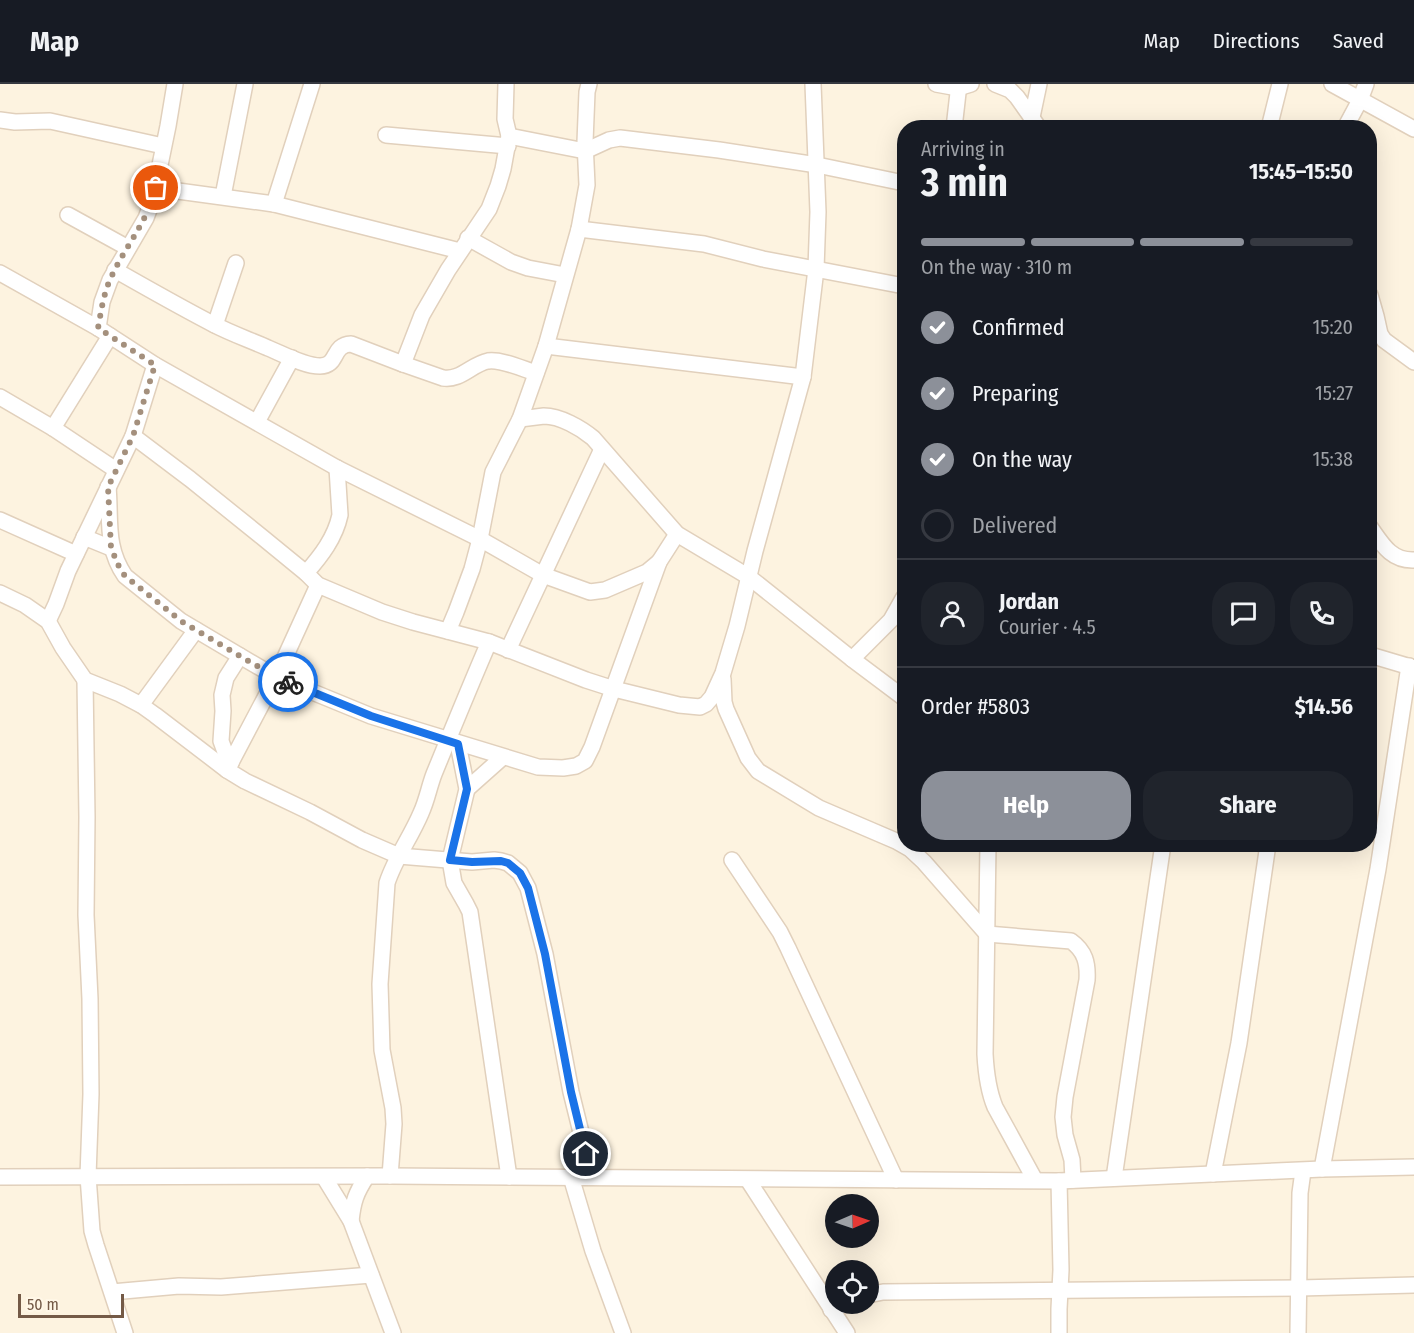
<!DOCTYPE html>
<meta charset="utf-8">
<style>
:root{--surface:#171b24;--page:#20242c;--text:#f1f3f6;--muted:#9ea1a6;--line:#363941;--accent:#8c9099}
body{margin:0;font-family:"Fira Sans Condensed",sans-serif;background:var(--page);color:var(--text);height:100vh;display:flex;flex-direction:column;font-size:22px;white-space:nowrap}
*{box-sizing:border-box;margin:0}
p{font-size:20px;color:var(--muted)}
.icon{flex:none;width:33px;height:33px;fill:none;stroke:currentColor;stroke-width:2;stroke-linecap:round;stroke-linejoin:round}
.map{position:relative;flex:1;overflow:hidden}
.sheet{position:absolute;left:897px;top:36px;width:480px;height:732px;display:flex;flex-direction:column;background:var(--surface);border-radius:24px;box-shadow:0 6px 24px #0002}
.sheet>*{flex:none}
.needle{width:39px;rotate:88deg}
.buttons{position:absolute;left:825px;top:1110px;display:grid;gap:12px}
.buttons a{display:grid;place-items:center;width:54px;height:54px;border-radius:50%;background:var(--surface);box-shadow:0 6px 24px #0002;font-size:30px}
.scale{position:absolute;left:18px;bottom:15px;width:106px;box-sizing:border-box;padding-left:6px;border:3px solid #745a47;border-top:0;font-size:16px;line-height:21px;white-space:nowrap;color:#745a47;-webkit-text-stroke:4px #fff7e7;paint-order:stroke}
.pin{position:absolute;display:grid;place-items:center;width:51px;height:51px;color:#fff;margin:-26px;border:3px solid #fff;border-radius:50%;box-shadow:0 2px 6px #0007}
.courier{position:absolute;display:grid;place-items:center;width:60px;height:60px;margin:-30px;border:4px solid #1a73e8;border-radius:50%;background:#fff;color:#222;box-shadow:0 2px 8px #0007}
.head em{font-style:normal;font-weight:700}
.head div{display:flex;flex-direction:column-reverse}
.head{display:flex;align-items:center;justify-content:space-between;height:102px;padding:0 24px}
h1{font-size:39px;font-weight:700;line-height:45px}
.bar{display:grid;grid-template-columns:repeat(4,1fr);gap:9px 6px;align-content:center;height:72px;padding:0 24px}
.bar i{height:8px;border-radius:4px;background:var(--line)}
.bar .active{background:var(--accent)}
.bar p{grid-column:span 4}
.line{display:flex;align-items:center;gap:15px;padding:0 24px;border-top:2px solid var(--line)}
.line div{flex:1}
.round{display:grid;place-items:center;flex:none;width:63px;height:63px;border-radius:24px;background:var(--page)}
ol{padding:0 24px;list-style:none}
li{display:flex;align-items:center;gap:18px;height:66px}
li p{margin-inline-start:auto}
li .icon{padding:6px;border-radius:50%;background:var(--accent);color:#fff;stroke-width:4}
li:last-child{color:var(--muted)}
li i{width:33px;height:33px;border:3px solid var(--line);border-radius:50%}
.cta{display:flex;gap:12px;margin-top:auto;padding:12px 24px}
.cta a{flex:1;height:69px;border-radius:24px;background:var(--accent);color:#fff;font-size:24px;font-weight:700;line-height:69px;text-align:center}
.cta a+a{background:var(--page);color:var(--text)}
header{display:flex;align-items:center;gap:36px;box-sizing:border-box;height:84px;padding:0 30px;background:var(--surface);border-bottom:2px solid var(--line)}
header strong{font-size:28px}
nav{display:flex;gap:33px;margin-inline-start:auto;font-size:21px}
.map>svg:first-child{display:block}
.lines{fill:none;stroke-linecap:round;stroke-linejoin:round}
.street-casing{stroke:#e1d0bc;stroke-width:18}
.street{stroke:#fff;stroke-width:15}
.done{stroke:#a4907d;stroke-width:6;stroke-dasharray:0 10.8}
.route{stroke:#1a73e8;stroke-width:8}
</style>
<header>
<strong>Map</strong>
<nav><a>Map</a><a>Directions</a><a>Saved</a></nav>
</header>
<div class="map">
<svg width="1414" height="1249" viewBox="0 0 1414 1249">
<rect width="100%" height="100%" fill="#fdf3e0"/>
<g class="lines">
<defs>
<g id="street">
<polyline points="936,0 958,4 971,0"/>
<polyline points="995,0 1010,6 1017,13 1039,44"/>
<polyline points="1332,0 1414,45"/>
<polyline points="0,36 15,38 50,37 163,62"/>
<polyline points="1031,38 1039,0"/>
<polyline points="954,44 959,0"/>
<polyline points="1269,44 1280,0"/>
<polyline points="1345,44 1360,16 1366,0"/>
<polyline points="386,51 508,62"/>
<polyline points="509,52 585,67 609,56 620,54 719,66 817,81 904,99"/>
<polyline points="156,104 274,120 460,167"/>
<polyline points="223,112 245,0"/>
<polyline points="274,120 312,0"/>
<polyline points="68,131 128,164"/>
<polyline points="579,145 704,160 763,175 904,202"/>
<polyline points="468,154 511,178 528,184 565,191"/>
<path d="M115,186C147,204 180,223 213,240C230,249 250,256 268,264C283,270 304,282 320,282C339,282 331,261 351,260L403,280L443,294C460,297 472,280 488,277C501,275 523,285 536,289"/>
<polyline points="0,189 98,244 155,281 337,384 480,455 543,491 590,508 605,506 647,488 659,478"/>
<polyline points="1370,211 1376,232 1380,250 1384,256 1414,278"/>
<polyline points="215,241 236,179"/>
<polyline points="98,244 102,218 110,196 146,134 153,115 168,42 175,0"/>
<polyline points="546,262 803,293"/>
<polyline points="403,280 422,231 448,186 489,125 498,102 503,85 509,52 505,35 506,0"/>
<polyline points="0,313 53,344 116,386"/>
<path d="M520,335C528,334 536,333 544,332C560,332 581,344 593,354L677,450L749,493L852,575L904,614"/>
<polyline points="257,338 292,274"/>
<polyline points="53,344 110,252"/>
<polyline points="133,352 190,395 262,453 306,489 318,501 382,528 413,538 489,558 586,596 614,605 679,621 700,623 706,620 712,613 723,589 737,542 755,467 803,293 816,185 818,128 813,0"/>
<path d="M108,403C111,435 105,463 125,492L181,537L240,572L276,593L371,632L538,683L563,684L576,682L585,677L592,663L659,478L677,450"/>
<polyline points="0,436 76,470"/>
<path d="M1370,443C1382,460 1391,477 1414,476"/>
<polyline points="84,453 111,464"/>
<path d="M306,489C321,472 335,454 340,431L337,384"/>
<polyline points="0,509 25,521 48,537 63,564 85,596 120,610 141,621 155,631 227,686 245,697 310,728 362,756 399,772 472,778 494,776 501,777 508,779 520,789 528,804 545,870 571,1008 592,1093"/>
<polyline points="48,537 56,520 68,487 133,352 155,281"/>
<polyline points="448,547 456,528 472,485 480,455 493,388 520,335 546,262 579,145 587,101 585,58 587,8 589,0"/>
<polyline points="508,566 602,365"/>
<polyline points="1370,571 1414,584"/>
<polyline points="852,575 891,536 904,513"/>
<path d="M723,595L724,618L726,625L748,674L758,687L819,724L896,757L910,765L924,778L987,850L1071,857C1085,867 1088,879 1087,896L1065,1013L1063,1033L1065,1051L1072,1076L1073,1096"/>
<polyline points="85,596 87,733 86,831 90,915 91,1010 88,1092 92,1147 96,1161 125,1249"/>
<polyline points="141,621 196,546"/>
<polyline points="458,660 467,705 450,776 454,799 466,820 470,828 509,1093"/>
<polyline points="231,679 225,668 221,657 223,627 222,611 226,594 240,572"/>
<polyline points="227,686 276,593 318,501"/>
<polyline points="467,705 503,673"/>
<path d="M988,760L985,970C986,989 988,1006 995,1023L1035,1096"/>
<polyline points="732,776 780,848 788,864 896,1096"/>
<polyline points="1322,1085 1378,785 1409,582"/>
<polyline points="1213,1090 1239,959 1268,760"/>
<path d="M390,1092L394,1040L393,1024L382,966L380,900L387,799C395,774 411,753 421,729C427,716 429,703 434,690C452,646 470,602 489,558"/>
<polyline points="0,1093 390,1092 1059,1097 1322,1085 1414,1083"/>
<polyline points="324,1093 351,1137 393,1249"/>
<polyline points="571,1093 593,1167 623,1249"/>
<polyline points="1114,1094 1163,760"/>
<polyline points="748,1096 847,1249"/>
<polyline points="1059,1097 1061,1186 1059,1225 1059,1249"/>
<path d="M351,1137C353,1117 356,1109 367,1092"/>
<polyline points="112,1208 179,1202 221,1203 371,1191"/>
<polyline points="868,1211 883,1208 1300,1204 1414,1201"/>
<polyline points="831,1226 846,1220"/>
<polyline points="1298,1249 1300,1109 1303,1087"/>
</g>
</defs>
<!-- street casing -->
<use href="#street" class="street-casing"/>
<!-- street -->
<use href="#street" class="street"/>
</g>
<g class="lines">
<!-- done -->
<path class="done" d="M156,104C146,141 123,165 109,198C103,213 101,228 98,244L155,281L133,352L108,403L111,464L120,485L125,492L181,537L240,572L276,593L288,598"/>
<!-- route -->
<polyline class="route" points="288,598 371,632 458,660 467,705 450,776 472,778 501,777 508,779 520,789 528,804 545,870 571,1008 586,1070"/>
</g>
</svg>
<div class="buttons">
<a><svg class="needle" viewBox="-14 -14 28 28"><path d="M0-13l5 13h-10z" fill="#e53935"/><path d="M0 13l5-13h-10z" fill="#9ea1a6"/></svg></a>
<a><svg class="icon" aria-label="locate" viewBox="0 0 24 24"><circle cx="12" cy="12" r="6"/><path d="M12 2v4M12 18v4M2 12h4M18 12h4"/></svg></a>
</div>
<div class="scale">50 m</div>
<div class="pin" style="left:156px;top:104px;background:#ea580c"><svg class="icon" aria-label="bag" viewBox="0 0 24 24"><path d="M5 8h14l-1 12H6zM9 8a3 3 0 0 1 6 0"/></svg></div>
<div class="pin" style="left:586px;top:1070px;background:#1f2937"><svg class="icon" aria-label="home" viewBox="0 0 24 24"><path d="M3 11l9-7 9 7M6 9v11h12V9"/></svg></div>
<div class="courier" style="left:288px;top:598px"><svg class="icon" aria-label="bike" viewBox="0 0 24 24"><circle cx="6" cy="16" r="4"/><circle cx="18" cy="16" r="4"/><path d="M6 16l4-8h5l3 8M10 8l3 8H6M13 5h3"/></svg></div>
<section class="sheet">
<div class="head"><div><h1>3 min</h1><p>Arriving in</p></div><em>15:45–15:50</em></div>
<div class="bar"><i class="active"></i><i class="active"></i><i class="active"></i><i></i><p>On the way · 310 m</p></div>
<ol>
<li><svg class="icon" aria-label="check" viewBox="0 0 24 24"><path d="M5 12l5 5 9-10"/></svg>Confirmed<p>15:20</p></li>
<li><svg class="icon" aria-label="check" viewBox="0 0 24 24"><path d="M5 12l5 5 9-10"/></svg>Preparing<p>15:27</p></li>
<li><svg class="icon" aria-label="check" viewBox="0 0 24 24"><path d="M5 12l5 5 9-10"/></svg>On the way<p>15:38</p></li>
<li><i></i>Delivered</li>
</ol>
<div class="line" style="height:108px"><a class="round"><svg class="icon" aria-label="person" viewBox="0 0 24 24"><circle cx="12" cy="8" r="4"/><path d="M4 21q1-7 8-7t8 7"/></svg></a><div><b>Jordan</b><p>Courier · 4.5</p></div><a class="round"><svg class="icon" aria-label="chat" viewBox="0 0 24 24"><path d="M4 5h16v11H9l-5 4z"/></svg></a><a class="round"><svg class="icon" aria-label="phone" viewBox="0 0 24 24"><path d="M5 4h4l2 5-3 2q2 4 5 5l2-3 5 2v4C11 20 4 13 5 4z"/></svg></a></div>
<div class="line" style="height:78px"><div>Order #5803</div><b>$14.56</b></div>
<div class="cta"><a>Help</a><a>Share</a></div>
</section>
</div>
